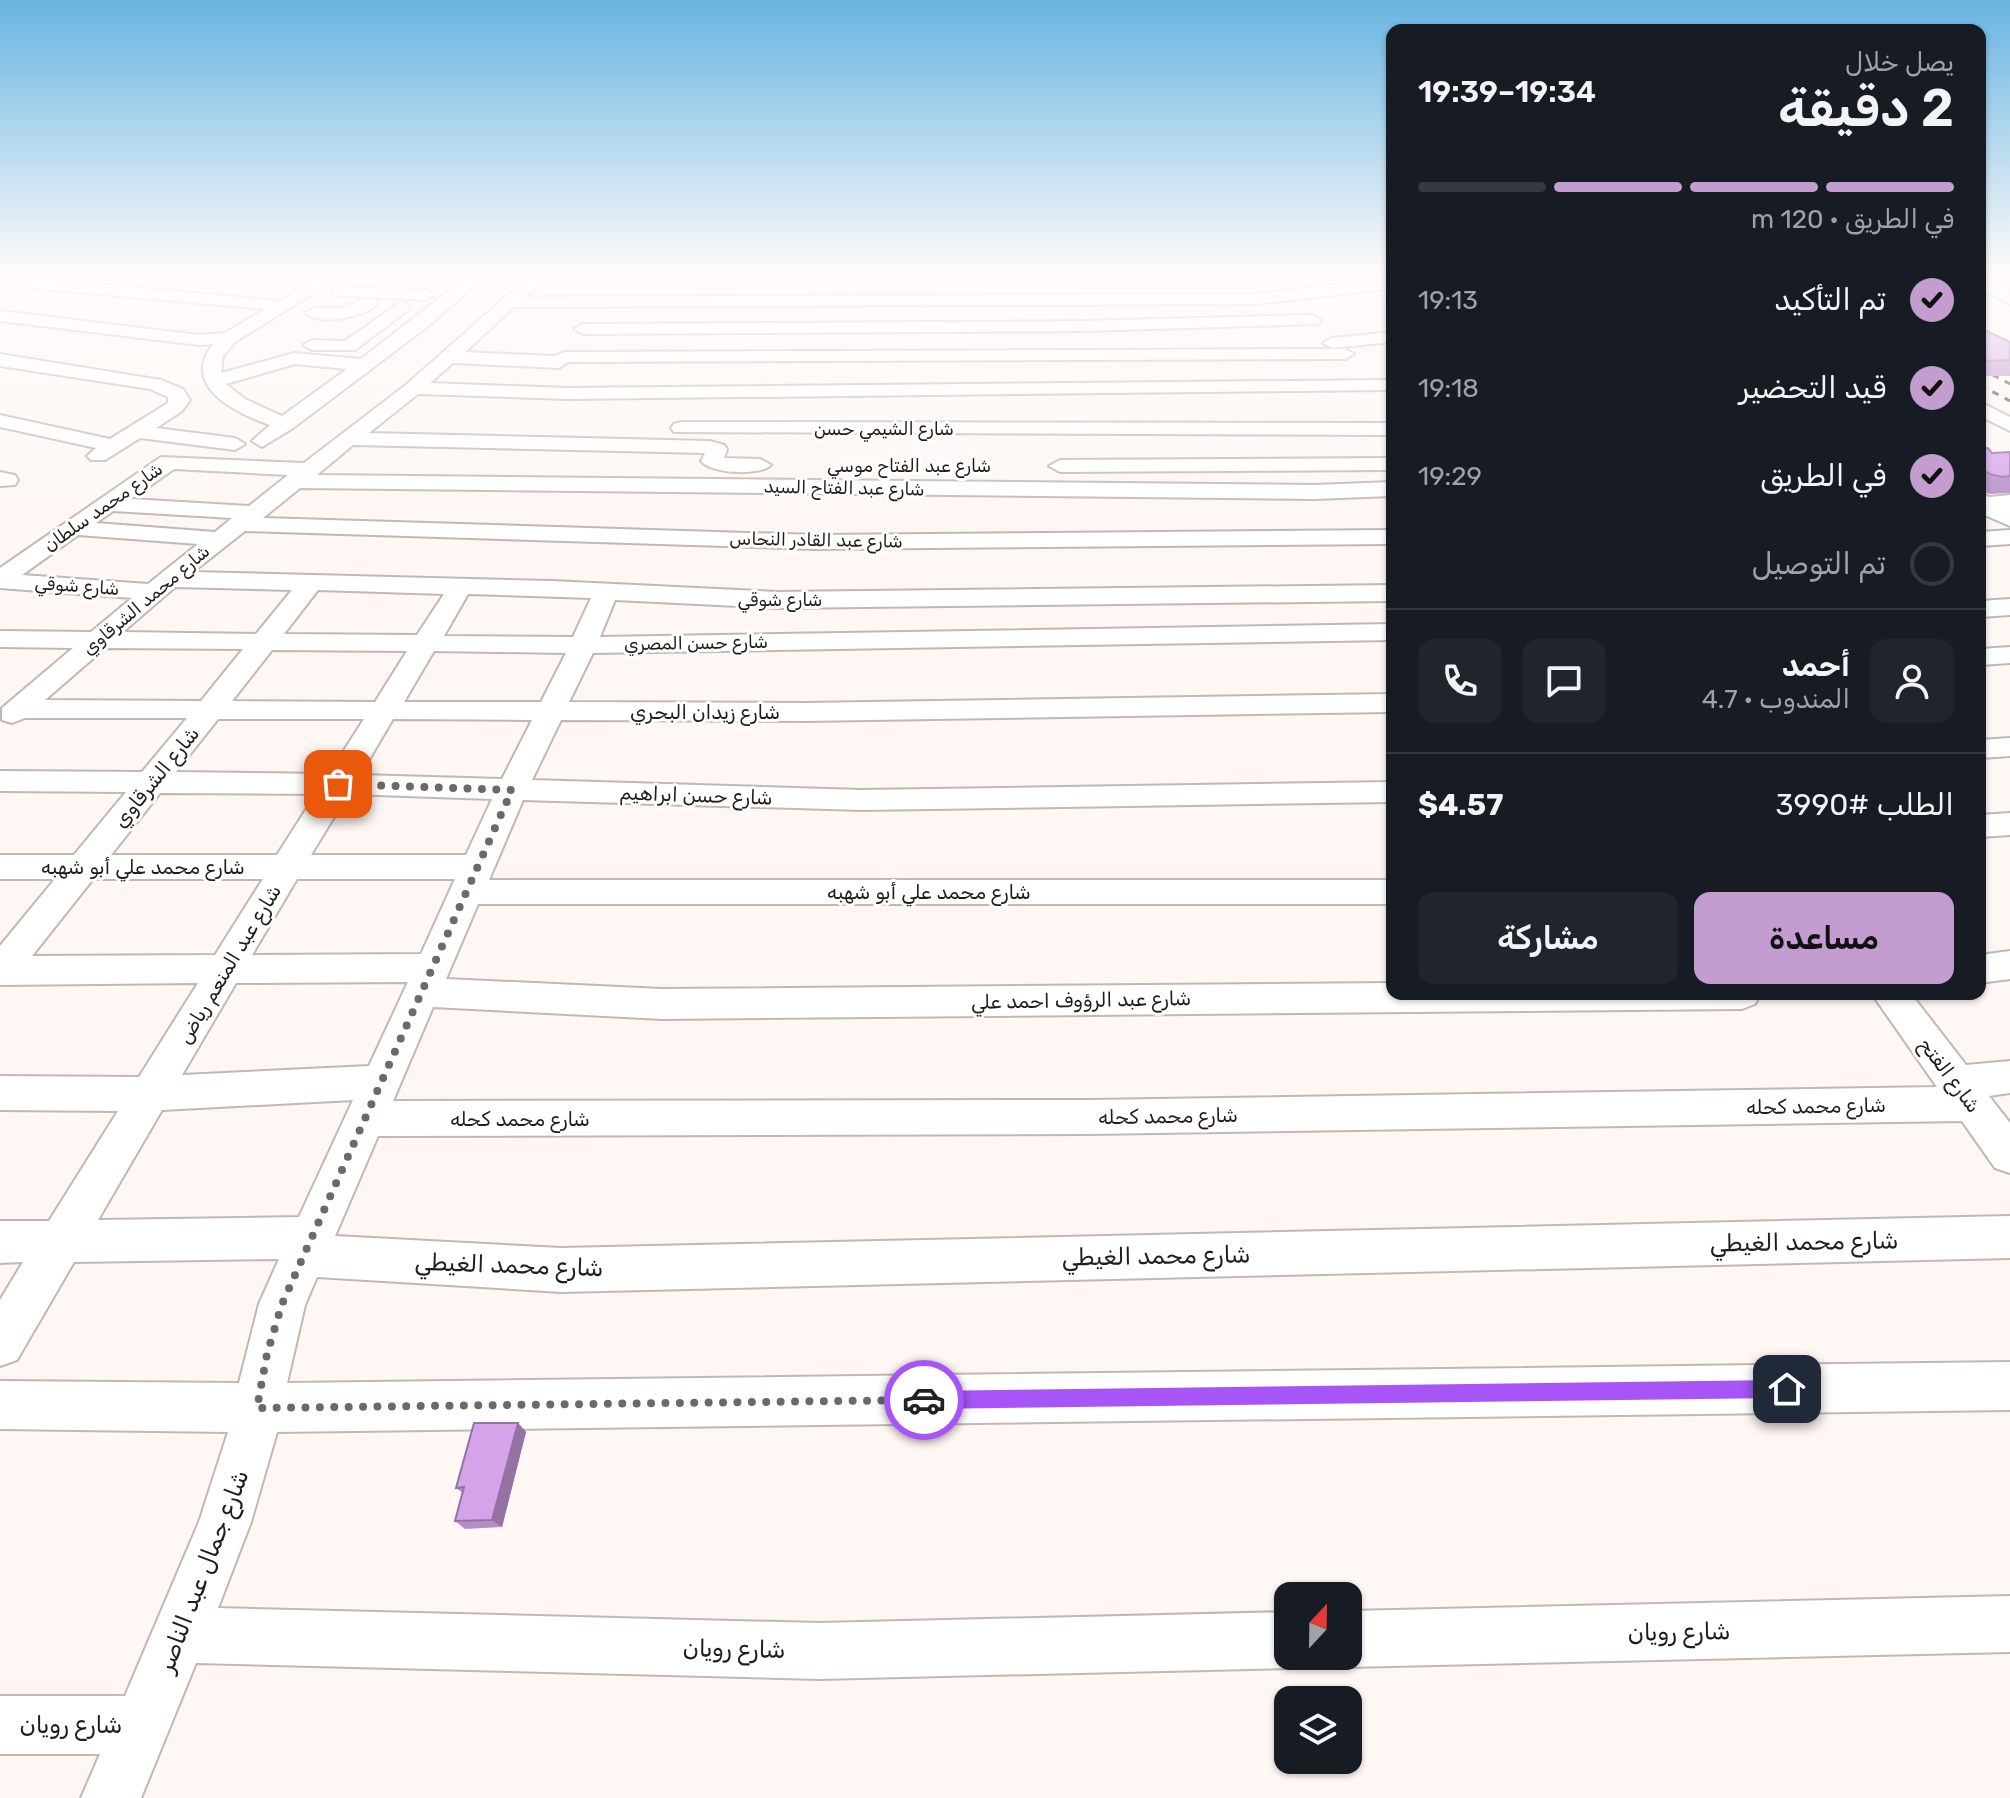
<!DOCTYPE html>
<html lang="ar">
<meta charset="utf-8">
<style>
:root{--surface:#171b24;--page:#20242c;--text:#f1f3f6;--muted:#9ea1a6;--line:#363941;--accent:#c39dd0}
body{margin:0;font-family:Rubik,Cairo,sans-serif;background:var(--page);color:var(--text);direction:rtl;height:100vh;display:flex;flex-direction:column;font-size:30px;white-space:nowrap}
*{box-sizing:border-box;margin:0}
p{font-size:26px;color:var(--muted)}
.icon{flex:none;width:44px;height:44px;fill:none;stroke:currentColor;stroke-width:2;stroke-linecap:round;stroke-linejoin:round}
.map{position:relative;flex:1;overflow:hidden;direction:ltr}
.sheet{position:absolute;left:1386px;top:24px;width:600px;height:976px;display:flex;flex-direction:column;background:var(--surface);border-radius:16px;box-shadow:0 2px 6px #0004;direction:rtl}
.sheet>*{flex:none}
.needle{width:52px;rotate:22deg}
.controls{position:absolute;left:1274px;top:1582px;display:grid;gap:16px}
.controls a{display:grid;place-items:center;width:88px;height:88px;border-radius:16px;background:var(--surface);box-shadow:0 2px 6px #0004;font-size:40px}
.pin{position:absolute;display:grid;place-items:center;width:68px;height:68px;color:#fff;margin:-34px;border-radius:16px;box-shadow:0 4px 12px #0006}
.courier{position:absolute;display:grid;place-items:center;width:80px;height:80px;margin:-40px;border:6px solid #a855f7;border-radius:50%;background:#fff;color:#222;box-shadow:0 2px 10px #0007}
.summary em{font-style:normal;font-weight:600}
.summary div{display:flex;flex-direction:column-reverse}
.summary{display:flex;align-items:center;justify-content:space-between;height:136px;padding:0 32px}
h1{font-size:52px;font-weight:600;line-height:60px}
.bar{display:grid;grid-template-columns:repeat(4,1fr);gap:12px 8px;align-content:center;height:96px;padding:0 32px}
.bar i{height:10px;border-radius:6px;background:var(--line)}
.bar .current{background:var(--accent)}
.bar p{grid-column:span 4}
.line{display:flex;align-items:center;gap:20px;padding:0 32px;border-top:2px solid var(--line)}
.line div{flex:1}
.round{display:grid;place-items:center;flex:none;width:84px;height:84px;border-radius:16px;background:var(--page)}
ol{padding:0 32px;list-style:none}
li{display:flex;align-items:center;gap:24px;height:88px}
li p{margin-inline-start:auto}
li .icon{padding:8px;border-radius:50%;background:var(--accent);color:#111;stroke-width:4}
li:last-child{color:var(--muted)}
li i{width:44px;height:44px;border:4px solid var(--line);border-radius:50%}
.button{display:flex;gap:16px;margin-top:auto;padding:16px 32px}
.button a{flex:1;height:92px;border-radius:16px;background:var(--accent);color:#111;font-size:32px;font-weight:600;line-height:92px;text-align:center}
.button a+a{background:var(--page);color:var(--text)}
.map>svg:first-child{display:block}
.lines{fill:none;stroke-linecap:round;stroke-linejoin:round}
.street-casing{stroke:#c2b8b3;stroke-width:4}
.secondary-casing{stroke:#c2b8b3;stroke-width:4}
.street{fill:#fff;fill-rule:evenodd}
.secondary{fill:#fff;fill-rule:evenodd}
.rail{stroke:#474240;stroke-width:3;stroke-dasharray:7 7;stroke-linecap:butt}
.wall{fill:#b68cc9}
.shaded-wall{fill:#9472a4}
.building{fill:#d4a3ea;stroke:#9472a4;stroke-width:2}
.route{fill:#a855f7}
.done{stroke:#6e6967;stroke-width:8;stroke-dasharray:0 14.4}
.labels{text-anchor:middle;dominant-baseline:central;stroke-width:6;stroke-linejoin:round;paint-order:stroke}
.far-street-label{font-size:18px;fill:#211d1b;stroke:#fff}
.street-label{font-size:20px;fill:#211d1b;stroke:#fff}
.near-street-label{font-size:24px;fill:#211d1b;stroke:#fff}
</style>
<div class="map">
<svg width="2010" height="1798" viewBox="0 0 2010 1798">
<rect width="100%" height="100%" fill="#fef7f4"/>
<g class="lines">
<defs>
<g id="street">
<path d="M323,275H343L235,342L223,356L221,373L294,353L361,359L469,275H487L427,327L293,428L262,447L252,441L270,425C236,413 180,387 213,344L199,345L0,321V311L199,335L225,333L265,309L32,288L24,283L32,278L280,301ZM295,364L347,369L282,416L245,399L226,384Z"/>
<path d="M511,275H627L619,280H544L525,297L1257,294L1392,278V288L1257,304L514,307L465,352L555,356L564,352L1345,349L1354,354L1345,359L568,362L559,368L453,363L430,383L568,388L1385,380L1392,382V390L568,399L418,394L369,433L710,441L724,445L727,449L724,458L760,459L771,465C760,476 711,474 701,461L705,453L353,445L317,475L1314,485L1392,482V496L1314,499L300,488L263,518L816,535L1392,530V544L816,549L245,531L193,572L552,581L777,592L1392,585V601L777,608L615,600L600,637L1392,624V640L593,653L569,702L804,703L1392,694V712L804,721L561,720L532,780L861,790L1392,782V802L861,810L523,800L489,880H1392V904H478L446,979L662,989L1392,983V994H1760L1755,1004L1742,1009L662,1019L433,1007L393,1101L1090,1100L1937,1087L1872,994H1911L1966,1065L2010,1061V1093L1989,1096L2010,1123V1173L1995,1168L1962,1121L1090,1134L378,1136L335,1236L561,1248L2010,1216V1258L561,1292L317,1277L305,1305L287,1383L2010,1362V1410L277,1432L251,1522L218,1608L819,1623L1288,1612V1656H1309L1308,1660L1288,1668L819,1679L196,1663L141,1798H81L100,1754H0V1696H125L199,1522L228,1432L0,1429V1381L239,1383L259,1304L279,1259L74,1262L17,1360L0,1366V1300L23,1262L0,1263V1221H49L118,1111L0,1110V1076L139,1077L198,983L0,985V946L55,879H0V855H74L126,792L0,791V771L142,772L187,718H25L12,723L2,720V708L73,648L0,647V631L91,632L132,598L0,588V568L161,457L304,463L407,384L525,280ZM174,469L288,475L249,506L131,499ZM113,511L232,518L215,532L96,523ZM78,535L198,544L148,584L22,575ZM175,587L292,590L256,634L123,632ZM318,590L444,594L417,635L284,634ZM468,594L591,598L573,637L444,636ZM105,648L243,649L201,701L45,700ZM272,650L407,651L375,702L232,701ZM434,651L566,653L541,702H404ZM218,719H364L329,774L176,772ZM393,719L532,720L502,779L360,775ZM160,793L316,794L277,855H111ZM348,794L492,799L466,855H311ZM93,879H263L215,955L32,956ZM297,879H455L421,954L252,955ZM408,982L369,1066L182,1075L236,983ZM353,1100L299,1217L98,1220L162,1110Z"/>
<polygon points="1980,278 2008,288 2010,304 1980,289"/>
<polygon points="340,287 426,290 434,295 426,300 334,295 332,292 334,289"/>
<path d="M362,299L376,300L378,304C364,316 322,327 305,313L314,308H344Z"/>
<polygon points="402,301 410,306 408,310 355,350 312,350 303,345 312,340 345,341"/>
<polygon points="1312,315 1321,320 1318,324 1084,331 583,334 574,329 583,324 1084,321"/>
<polygon points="1392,332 1392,342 1332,348 1323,343 1332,338"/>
<polygon points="0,354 161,380 183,389 190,400 182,411 156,428 235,438 245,444 235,450 140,438 105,460 91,460 87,456 96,448 0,427 0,415 110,439 168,403 168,397 150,389 0,366"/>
<polygon points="1980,402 2010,417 2010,431 1980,416"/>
<polygon points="681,422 1392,423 1392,435 674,432 671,428 674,424"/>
<polygon points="1392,458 1392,470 1060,472 1049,466 1060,460"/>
<polygon points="0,472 15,475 18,480 15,485 0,486"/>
<polygon points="2010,495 2010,509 1980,510 1980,498"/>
<polygon points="2010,530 2010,544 1980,546 1980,532"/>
<polygon points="2010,599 2010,615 1980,617 1980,601"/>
<polygon points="2010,647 2010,663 1980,665 1980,649"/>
<polygon points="2010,738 2010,756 1980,758 1980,740"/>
<polygon points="2010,813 2010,835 1980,837 1980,815"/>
<polygon points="2010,951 2010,979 1980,983 1980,955"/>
<polygon points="2010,1596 2010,1652 1348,1667 1327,1656 1348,1656 1348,1611"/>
</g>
<polygon id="secondary" points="1980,493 2010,506 2010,526 1980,513"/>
</defs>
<!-- street casing -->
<use href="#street" class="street-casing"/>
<!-- secondary casing -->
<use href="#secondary" class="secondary-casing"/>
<!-- street -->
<use href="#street" class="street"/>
<!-- secondary -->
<use href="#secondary" class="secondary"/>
<!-- rail -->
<g class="rail">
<polyline points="1980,368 2010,384"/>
<polyline points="1980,385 2010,401"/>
</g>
</g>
<!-- wall -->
<g class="wall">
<polygon points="1980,328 2010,360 2010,376 1980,376"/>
<polygon points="1980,449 1992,453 2010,452 2010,493 1990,494 1980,491"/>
<polygon points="518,1423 526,1432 502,1527 465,1529 455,1521 463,1493 456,1488"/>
</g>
<!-- shaded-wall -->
<polygon class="shaded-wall" points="518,1423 526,1432 502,1527 492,1520"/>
<!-- building -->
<g class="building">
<polygon points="1980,328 2010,342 2010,360 1980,361"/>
<polygon points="1988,448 1992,453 2010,452 2010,476 2002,477 1990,474 1980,468 1980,449"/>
<polygon points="474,1423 518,1423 492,1520 455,1521 464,1487 456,1488"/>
</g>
<!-- sky -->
<linearGradient id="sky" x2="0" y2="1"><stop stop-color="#67b4e2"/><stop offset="0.52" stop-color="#fffbfa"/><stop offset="1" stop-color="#fffbfa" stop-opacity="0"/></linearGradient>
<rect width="2010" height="527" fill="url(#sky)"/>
<!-- route -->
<polygon class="route" points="1787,1380 1794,1383 1796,1389 1794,1396 1787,1398 924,1409 917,1406 914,1400 917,1393 924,1391"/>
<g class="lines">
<!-- done -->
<polyline class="done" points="338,784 512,790 282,1304 267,1354 257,1408 924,1400"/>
</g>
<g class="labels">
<!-- far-street labels -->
<g class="far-street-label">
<text x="884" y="429">شارع الشيمي حسن</text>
<text x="909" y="466">شارع عبد الفتاح موسي</text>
<text transform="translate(844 488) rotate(1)">شارع عبد الفتاح السيد</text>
<text transform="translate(103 507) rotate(-35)">شارع محمد سلطان</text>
<text transform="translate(816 540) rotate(1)">شارع عبد القادر النحاس</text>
<text transform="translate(77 586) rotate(4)">شارع شوقي</text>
<text transform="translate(146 600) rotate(-40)">شارع محمد الشرقاوي</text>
<text x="780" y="600">شارع شوقي</text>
<text transform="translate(696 643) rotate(-1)">شارع حسن المصري</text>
</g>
<!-- street labels -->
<g class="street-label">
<text x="705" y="712">شارع زيدان البحري</text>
<text transform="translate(156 777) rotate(-51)">شارع الشرقاوي</text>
<text transform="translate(696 795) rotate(2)">شارع حسن ابراهيم</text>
<text x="143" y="867">شارع محمد علي أبو شهبه</text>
<text x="929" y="892">شارع محمد علي أبو شهبه</text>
<text transform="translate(229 964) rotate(-59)">شارع عبد المنعم رياض</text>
<text transform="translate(1081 1000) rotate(-1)">شارع عبد الرؤوف احمد علي</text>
<text transform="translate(1950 1075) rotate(53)">شارع الفتح</text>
<text transform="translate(1816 1106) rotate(-1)">شارع محمد كحله</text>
<text transform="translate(1168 1116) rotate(-1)">شارع محمد كحله</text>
<text x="520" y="1119">شارع محمد كحله</text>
</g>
<!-- near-street labels -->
<g class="near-street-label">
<text transform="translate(1804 1242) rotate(-1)">شارع محمد الغيطي</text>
<text transform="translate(1156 1256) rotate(-1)">شارع محمد الغيطي</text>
<text transform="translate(509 1265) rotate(2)">شارع محمد الغيطي</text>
<text transform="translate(203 1571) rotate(-69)">شارع جمال عبد الناصر</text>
<text transform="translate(1679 1632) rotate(-1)">شارع رويان</text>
<text transform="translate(734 1649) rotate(1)">شارع رويان</text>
<text x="71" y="1725">شارع رويان</text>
</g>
</g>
</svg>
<div class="controls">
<a><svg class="needle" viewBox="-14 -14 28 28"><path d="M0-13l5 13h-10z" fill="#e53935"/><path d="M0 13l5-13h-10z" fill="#9ea1a6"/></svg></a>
<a><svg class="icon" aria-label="layers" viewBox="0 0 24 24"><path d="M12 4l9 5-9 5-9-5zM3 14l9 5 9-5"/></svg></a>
</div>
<div class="pin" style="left:338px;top:784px;background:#ea580c"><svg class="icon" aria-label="bag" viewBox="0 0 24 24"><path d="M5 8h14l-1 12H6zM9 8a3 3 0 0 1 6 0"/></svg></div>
<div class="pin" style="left:1787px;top:1389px;background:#1f2937"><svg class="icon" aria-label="home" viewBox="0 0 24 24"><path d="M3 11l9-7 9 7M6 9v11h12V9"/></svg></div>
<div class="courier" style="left:924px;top:1400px"><svg class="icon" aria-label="car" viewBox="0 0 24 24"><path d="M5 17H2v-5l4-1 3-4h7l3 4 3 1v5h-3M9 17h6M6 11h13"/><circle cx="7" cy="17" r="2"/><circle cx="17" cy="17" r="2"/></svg></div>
<section class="sheet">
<div class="summary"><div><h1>2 دقيقة</h1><p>يصل خلال</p></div><em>19:34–19:39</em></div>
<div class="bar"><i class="current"></i><i class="current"></i><i class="current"></i><i></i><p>في الطريق · 120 m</p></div>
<ol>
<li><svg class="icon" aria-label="check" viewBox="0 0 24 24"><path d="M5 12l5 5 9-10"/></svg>تم التأكيد<p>19:13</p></li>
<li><svg class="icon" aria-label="check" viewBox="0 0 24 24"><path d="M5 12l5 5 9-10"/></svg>قيد التحضير<p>19:18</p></li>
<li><svg class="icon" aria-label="check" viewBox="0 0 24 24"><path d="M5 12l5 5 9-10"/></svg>في الطريق<p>19:29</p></li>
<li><i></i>تم التوصيل</li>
</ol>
<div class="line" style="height:144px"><a class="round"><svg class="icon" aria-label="person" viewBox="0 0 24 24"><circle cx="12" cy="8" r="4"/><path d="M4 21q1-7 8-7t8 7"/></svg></a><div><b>أحمد</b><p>المندوب · 4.7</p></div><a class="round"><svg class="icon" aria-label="chat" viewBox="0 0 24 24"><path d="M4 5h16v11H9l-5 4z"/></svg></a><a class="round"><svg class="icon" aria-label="phone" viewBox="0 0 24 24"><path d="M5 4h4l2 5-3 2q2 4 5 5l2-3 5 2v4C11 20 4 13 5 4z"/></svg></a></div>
<div class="line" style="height:104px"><div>الطلب #3990</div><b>$4.57</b></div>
<div class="button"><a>مساعدة</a><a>مشاركة</a></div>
</section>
</div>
